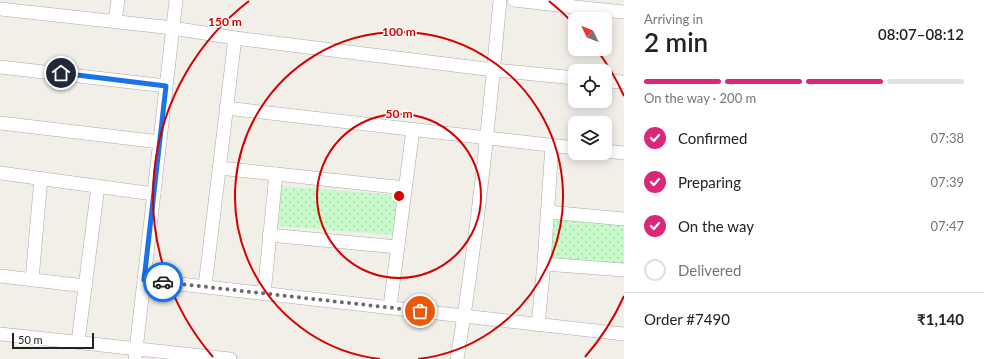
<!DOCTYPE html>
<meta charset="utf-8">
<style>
:root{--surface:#fff;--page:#f2f2f2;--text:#222;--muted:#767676;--line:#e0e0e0;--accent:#db2777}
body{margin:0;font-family:Lato,sans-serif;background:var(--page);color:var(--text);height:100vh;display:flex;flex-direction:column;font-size:15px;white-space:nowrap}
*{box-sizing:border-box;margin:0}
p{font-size:13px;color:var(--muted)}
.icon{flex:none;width:22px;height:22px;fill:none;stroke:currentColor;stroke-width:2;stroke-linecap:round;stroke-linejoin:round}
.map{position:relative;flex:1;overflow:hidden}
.details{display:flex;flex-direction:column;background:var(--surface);width:360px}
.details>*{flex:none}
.needle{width:26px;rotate:313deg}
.buttons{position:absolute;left:568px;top:12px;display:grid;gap:8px}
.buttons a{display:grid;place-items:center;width:44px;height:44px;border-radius:8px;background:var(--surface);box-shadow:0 2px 10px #0003;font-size:20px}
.scale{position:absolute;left:12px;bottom:10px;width:82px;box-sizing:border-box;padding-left:4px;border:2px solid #222;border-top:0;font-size:11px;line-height:14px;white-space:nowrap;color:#222;-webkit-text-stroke:3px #fff;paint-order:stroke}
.pin{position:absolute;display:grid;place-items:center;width:34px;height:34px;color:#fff;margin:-17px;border:2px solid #fff;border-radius:50%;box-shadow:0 1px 4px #0007}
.courier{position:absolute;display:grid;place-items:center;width:40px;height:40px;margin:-20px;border:3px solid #1a73e8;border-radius:50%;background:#fff;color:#222;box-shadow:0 1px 5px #0007}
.head em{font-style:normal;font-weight:600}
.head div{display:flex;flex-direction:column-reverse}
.head{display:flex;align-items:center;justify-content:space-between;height:68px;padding:0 20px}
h1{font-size:26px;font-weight:600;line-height:30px}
.bar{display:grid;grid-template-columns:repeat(4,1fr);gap:6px 4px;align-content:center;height:48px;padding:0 20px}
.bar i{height:5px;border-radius:3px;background:var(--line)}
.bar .current{background:var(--accent)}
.bar p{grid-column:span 4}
.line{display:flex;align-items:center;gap:10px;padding:0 20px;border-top:1px solid var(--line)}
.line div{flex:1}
ol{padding:0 20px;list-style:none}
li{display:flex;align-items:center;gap:12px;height:44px}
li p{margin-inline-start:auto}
li .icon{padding:4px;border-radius:50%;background:var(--accent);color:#fff;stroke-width:4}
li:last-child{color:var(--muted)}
li i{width:22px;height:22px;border:2px solid var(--line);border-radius:50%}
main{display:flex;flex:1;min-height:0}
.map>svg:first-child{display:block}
.park{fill:url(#park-dots)}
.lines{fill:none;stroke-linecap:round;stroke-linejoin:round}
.minor-casing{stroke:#a9a9a9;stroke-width:14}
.minor{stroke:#fff;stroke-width:13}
.done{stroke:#6b6a68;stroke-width:4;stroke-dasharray:0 7.2}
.route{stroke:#1a73e8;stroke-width:5}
.ring{fill:none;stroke:#d40000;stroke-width:2}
.centre{fill:#d40000;stroke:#fff;stroke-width:2}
.ring-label{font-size:12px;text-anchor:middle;font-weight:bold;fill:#d40000;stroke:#fff;stroke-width:3;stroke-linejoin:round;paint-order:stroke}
</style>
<main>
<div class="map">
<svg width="624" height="359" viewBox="0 0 624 359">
<defs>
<pattern id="park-dots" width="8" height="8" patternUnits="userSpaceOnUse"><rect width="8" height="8" fill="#c8facc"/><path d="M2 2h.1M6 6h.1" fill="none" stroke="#acd6af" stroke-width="1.8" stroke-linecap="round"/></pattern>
</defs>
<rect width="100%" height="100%" fill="#f2efe9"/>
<!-- park -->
<g class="park">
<polygon points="281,186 397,195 393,235 278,226"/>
<polygon points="553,218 624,224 624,264 549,257"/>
</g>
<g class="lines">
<defs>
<g id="minor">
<polyline points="514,0 566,6 567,0"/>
<polyline points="566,6 624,12"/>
<polyline points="0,9 173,28 235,38 494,70 575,78"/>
<polyline points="115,21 118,0"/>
<polyline points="0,67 166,86"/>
<polyline points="605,81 624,82"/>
<polyline points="226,108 575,148"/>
<polyline points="0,123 160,142"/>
<polyline points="605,151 624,153"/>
<polyline points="219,168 276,174 264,294"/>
<polyline points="0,173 154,194"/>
<polyline points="276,174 405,188"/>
<polyline points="548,212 624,219"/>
<polyline points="269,235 398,247"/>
<polyline points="544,264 624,270"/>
<polyline points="0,276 85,286"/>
<polyline points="32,280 41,178"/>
<polyline points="144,280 624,334"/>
<polyline points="205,286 235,38"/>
<polyline points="390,307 413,129"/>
<polyline points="538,325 544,264 552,145"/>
<polyline points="0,334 230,359"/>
<polyline points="78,342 98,186"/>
<polyline points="135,359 176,0"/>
<path d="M457,359C477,240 489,120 500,0"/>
</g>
</defs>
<!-- minor casing -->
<use href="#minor" class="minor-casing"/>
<!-- minor -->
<use href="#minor" class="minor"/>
</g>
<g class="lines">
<!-- done -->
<polyline class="done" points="163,282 420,311"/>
<!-- route -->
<polyline class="route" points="61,73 166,86 144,280 163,282"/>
</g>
<!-- distance rings -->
<g class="ring">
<circle cx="399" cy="196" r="82"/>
<path d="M380 359A164 164 0 1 1 418 359"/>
<path d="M624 296A246 246 0 0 1 585 357M213 357A246 246 0 0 1 249 1M549 1A246 246 0 0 1 574 24M597 50A246 246 0 0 1 624 96"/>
</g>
<circle cx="399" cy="196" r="6" class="centre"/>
<g class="ring-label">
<text x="225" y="26">150 m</text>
<text x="399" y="36">100 m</text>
<text x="399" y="118">50 m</text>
</g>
</svg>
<div class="buttons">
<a><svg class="needle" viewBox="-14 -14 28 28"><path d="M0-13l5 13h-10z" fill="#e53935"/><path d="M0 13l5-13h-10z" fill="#767676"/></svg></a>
<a><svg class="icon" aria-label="locate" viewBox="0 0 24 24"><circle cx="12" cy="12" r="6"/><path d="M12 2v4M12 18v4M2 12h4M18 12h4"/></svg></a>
<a><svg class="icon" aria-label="layers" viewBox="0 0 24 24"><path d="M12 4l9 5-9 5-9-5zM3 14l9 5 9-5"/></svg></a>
</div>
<div class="scale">50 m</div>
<div class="pin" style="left:420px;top:311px;background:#ea580c"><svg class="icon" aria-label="bag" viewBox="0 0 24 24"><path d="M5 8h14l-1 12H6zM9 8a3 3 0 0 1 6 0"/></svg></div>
<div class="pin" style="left:61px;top:73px;background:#1f2937"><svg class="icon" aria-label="home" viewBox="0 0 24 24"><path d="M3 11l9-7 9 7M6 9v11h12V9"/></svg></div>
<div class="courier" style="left:163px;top:282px"><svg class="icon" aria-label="car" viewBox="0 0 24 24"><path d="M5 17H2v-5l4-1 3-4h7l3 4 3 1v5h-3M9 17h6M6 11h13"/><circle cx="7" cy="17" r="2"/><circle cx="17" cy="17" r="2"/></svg></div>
</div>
<section class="details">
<div class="head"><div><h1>2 min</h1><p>Arriving in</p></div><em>08:07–08:12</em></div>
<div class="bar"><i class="current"></i><i class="current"></i><i class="current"></i><i></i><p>On the way · 200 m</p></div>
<ol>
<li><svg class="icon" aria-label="check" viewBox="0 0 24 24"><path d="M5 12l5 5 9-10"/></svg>Confirmed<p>07:38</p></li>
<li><svg class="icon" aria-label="check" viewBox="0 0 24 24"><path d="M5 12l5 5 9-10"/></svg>Preparing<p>07:39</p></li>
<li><svg class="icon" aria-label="check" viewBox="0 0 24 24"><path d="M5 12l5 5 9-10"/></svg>On the way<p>07:47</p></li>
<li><i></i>Delivered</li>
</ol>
<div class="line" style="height:52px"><div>Order #7490</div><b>₹1,140</b></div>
</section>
</main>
